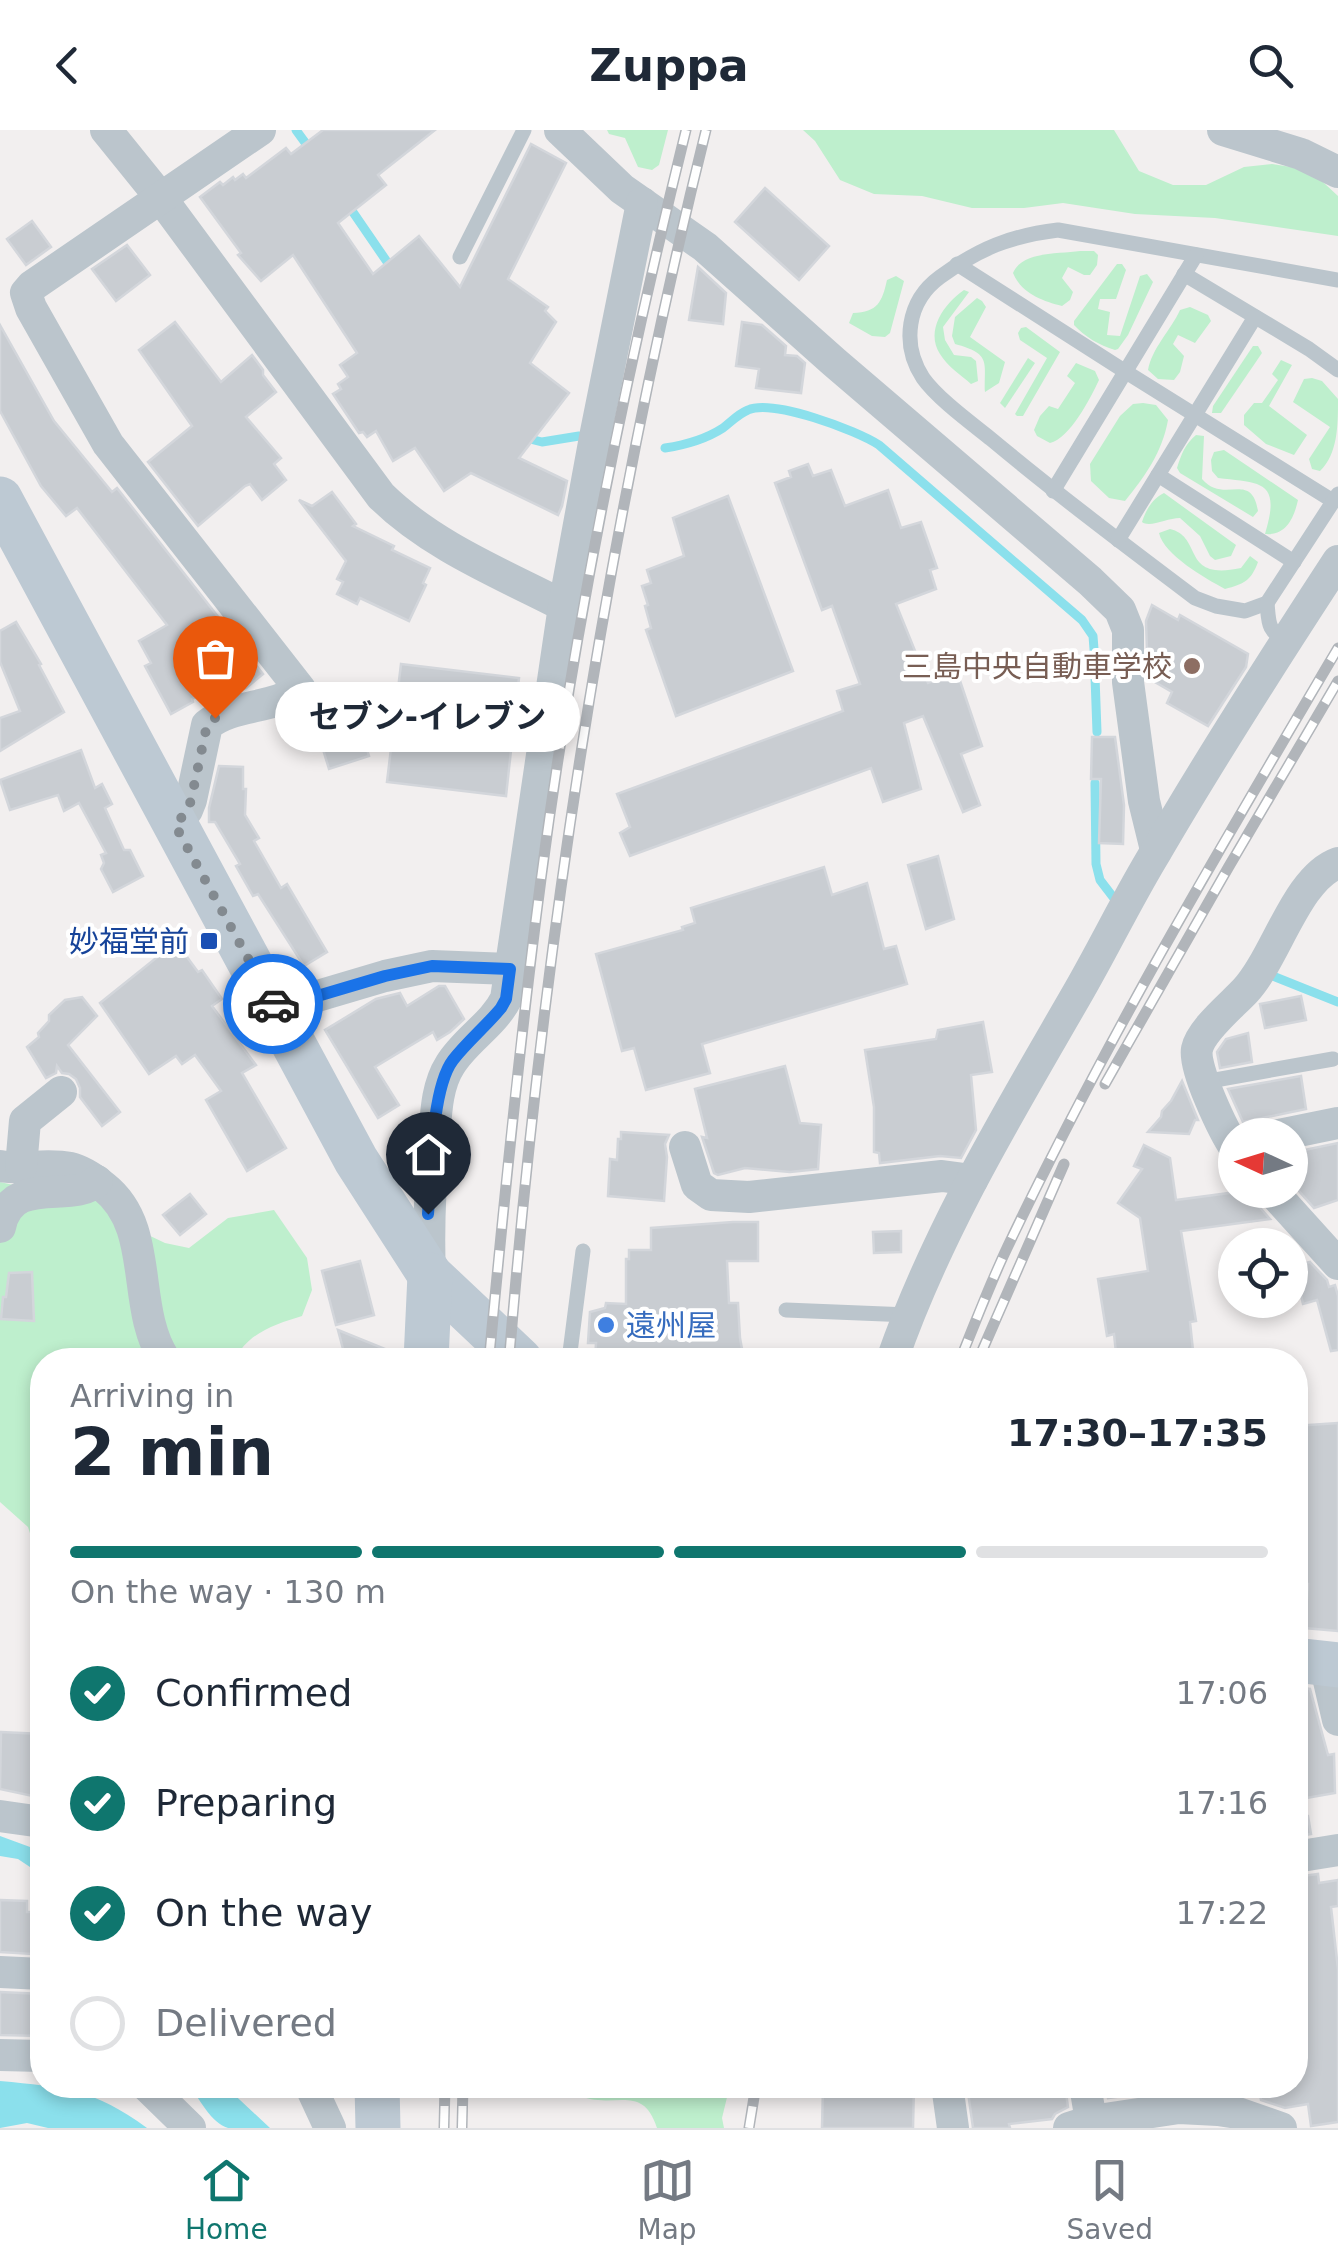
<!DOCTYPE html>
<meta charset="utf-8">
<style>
:root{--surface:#fff;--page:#f2f2f3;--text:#1f2937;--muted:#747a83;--line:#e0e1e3;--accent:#0f766e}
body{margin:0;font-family:"DejaVu Sans","Noto Sans JP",sans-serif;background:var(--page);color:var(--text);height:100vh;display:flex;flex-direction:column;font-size:38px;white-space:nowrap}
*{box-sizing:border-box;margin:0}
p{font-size:32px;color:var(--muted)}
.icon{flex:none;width:55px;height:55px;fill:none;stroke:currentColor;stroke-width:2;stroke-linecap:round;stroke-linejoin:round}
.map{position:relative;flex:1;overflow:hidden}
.details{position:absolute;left:30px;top:1218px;width:1278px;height:750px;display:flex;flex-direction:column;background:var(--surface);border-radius:40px;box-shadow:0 5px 15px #0003}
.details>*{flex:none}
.needle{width:65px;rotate:274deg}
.controls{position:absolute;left:1218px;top:988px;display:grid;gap:20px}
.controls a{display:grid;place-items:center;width:90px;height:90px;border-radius:50%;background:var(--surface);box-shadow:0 5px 15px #0003;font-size:50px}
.pin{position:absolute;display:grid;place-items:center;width:85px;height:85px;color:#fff;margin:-102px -42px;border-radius:50% 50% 50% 0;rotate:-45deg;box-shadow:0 0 10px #0007}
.pin .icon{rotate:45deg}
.courier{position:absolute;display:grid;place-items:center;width:100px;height:100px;margin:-50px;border:8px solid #1a73e8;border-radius:50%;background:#fff;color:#222;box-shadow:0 2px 12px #0007}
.bubble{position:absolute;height:70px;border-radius:35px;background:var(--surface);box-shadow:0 5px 15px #0003;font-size:32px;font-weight:700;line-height:70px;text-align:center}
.headline em{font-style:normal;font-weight:700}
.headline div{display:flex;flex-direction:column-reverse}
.headline{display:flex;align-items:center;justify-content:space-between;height:170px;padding:0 40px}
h1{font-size:65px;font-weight:700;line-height:75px}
.bar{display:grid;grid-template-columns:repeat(4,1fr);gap:15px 10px;align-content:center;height:120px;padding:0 40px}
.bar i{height:12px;border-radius:8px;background:var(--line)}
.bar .on{background:var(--accent)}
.bar p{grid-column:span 4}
ol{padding:0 40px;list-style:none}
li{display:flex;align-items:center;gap:30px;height:110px}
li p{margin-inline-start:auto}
li .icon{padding:10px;border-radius:50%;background:var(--accent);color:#fff;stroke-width:4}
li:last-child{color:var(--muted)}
li i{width:55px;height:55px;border:5px solid var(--line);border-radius:50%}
header{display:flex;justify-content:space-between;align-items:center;height:130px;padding:0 40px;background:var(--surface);font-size:45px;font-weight:700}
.dock{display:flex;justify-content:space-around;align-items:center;height:140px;border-top:2px solid var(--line);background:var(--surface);font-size:28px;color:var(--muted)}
.dock a{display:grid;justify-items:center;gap:5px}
.dock .on{color:var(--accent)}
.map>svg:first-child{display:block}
.green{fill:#beefcd}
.water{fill:#8be0ec}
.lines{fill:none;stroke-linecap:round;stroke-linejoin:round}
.stream{stroke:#8be0ec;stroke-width:9}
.building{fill:#c9cdd2;stroke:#d3d6db;stroke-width:2.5}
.lane{stroke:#bbc5cc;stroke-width:15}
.street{stroke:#bbc5cc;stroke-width:32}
.secondary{stroke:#bdc9d3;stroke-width:45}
.rail-casing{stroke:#b1b5ba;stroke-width:11}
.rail{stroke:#fff;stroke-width:8;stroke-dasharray:22;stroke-linecap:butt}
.done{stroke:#838a90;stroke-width:10;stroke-dasharray:0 18}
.route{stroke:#1a73e8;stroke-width:12}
.education-dot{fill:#8d6e63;stroke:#fff;stroke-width:4}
.transit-dot{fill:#1a4fb4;stroke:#fff;stroke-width:4}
.shop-dot{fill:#3f7fe0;stroke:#fff;stroke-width:4}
.labels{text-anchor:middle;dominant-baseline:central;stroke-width:8;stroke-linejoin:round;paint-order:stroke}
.education-label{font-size:30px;fill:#785e54;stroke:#fff;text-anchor:end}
.transit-label{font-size:30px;fill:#164399;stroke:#fff;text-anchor:end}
.shop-label{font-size:30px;fill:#366cbe;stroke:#fff;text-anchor:start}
</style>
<header><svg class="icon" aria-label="back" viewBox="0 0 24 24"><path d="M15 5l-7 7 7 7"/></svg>Zuppa<svg class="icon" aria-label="search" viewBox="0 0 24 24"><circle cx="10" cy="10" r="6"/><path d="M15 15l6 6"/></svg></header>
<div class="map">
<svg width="1338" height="1998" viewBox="0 0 1338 1998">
<rect width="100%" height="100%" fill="#f2efef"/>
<!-- green -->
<g class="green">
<polygon points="607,0 668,0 659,35 652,40 638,37 625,8 609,4"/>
<polygon points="803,0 1114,0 1139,41 1173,55 1206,55 1244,37 1272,34 1310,40 1338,66 1338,106 1215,88 1135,84 1063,73 1024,78 972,78 922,66 874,64 840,50 815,11"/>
<path d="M1080,121H1094L1098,125L1097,135L1090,145H1084L1068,137L1062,148L1073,162L1070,170L1062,176C1042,171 1021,163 1013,143C1022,121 1060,124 1080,121Z"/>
<path d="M1117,134H1122L1126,140L1116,169H1100L1098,179L1110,182L1107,205L1120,206L1140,146L1147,144L1153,152L1128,205L1118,219L1115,220C1099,215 1085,207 1074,195V191Z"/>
<path d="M896,146L904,151L890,203L885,207L872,206L849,193L853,183C878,182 882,172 887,150Z"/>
<path d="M964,160L969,162L943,197L945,210L954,225L971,227L976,231L978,251L971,254C961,245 947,236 940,224C925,200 944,174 964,160Z"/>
<path d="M977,168L982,171L986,177L970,207L1005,232L999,253L985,262C984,232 992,224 955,214L952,206L955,187Z"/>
<path d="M1190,177L1208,185L1211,191L1195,213L1178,205L1173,214L1184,226L1180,242L1174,250L1158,249L1148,240C1152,218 1171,200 1180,180Z"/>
<polygon points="1026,197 1060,222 1023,286 1017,286 1015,284 1047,228 1020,210 1018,203 1021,198"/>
<polygon points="1253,216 1258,216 1262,223 1221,283 1212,283 1213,276"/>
<polygon points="1028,228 1035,233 1005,278 1000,273"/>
<polygon points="1281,230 1292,235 1269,276 1307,305 1294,325 1266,314 1244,295 1244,285 1254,273 1262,273 1278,250 1272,244"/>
<path d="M1076,233L1095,241L1099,250C1090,269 1070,308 1050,313L1037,306L1034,300L1040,286L1049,276L1058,279L1075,253L1067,246Z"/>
<path d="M1312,248L1322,251L1338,269C1338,295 1338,324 1320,341L1312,339L1309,329L1330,297L1293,272L1304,249Z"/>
<path d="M1143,273L1156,275L1168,290C1162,323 1145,346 1125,371L1109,368L1091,351L1090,334L1120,286L1133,274Z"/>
<path d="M1196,305L1204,306L1202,349C1224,375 1251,340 1258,381L1253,387L1180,343L1177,338C1181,325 1185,314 1196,305Z"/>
<path d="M1224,320L1298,370C1294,388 1286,406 1265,404C1281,351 1262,353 1218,348L1212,341L1211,330L1214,322Z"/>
<path d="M1164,363L1236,415L1231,426L1215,430L1210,426L1200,406L1180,388C1167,388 1150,398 1142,392C1146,380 1152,369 1164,363Z"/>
<path d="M1170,399C1204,407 1180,451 1241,438L1250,426L1258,432C1251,451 1244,454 1225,459C1205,448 1164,425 1159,403Z"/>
<path d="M0,1052L27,1058L93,1059L123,1093L165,1113L189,1118L228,1088L274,1080L307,1128L312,1160L302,1186C276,1194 247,1203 235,1230H42V1441L28,1397L0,1372Z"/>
<path d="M561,1955H730L722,1988L724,1998H657C644,1957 620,1975 590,1969C580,1967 570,1959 561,1955Z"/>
</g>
<!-- water -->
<g class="water">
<polygon points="0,1706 30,1717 42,1725 42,1745 18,1729 0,1726"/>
<path d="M0,1951C64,1957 94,1959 147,1998H48L27,1993L0,1998Z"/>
<path d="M189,1955H224L270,1998C257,1998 240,1998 228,1998C211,1993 199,1968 189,1955Z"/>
</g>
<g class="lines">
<!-- stream -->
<g class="stream">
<polyline points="296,0 312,22"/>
<polyline points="346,72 394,142"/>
<polyline points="526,308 542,312 579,306"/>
<path d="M665,318C685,315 706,309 723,298C731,292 738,284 748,280C773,269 856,300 879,315L1082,490L1093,506L1094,519L1097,602"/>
<polyline points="1095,653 1096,734 1100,750 1113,767"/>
<polyline points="1268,844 1338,872"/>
</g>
</g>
<!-- building -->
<g class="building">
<polygon points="323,0 435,0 378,45 386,55 338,93 373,144 419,106 460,157 531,14 566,33 508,149 548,177 545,181 556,192 530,233 569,263 519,328 567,351 562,376 558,385 471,343 444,361 415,318 393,331 376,301 367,307 363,302 359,303 333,264 341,259 338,254 348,247 340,235 357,223 293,125 261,151 238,125 241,123 200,67 220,52 223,55 233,47 235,50 243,44 246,48 286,18 291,24"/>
<polygon points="765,58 829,116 799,150 735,92"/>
<polygon points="32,91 51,117 26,135 7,109"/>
<polygon points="127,115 150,145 116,171 92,139"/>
<polygon points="698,137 726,163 723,194 689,190"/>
<polygon points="175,192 221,252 252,225 263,240 263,245 276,262 246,287 281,328 274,334 286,350 262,370 250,354 245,356 198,396 148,332 192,296 139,220"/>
<polygon points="742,192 762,195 786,216 785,225 797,226 805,233 801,263 756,258 759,239 736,236"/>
<polygon points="0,195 54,291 112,362 117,358 263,544 246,558 235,561 226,551 192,569 193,572 171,584 145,536 151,533 139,511 167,495 77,378 66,386 41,356 0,281"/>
<polygon points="808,334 813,346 831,340 845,376 888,360 901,398 921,392 937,438 930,440 936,459 896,474 928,553 957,542 982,616 961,624 980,675 963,682 923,586 904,593 921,659 883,672 871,638 630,726 620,703 630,697 617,664 843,581 837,561 860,554 832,476 822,480 775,353 791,347 789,341"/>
<polygon points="332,362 356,394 353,396 394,416 392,420 430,438 423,453 426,455 409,491 360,468 357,474 337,464 343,452 337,449 346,431 299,370 312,376"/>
<polygon points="728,366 793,541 676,586 646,500 651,498 645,476 648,475 642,456 651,453 647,440 684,426 673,388"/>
<polygon points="1152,475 1178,490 1180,485 1248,524 1246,537 1208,596 1167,573 1172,562 1148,548 1146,491"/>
<polygon points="16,492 41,534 39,535 64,582 0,621 0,588 20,581 0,532 0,501"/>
<polygon points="401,534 519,548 506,666 387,652"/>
<polygon points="354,577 369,626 329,639 314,590"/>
<polygon points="1092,607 1115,607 1124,675 1123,714 1099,713 1101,649 1091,649"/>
<polygon points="81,620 95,658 102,654 112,674 105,678 124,720 130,720 143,746 113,762 101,739 104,733 101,725 106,723 79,673 64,681 58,665 10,680 0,650"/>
<polygon points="219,636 243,637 243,659 246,659 245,685 259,708 254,711 281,758 287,754 327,822 304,836 258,764 253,766 236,736 240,734 215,692 209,692 209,678"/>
<polygon points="938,726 954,789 926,799 908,735"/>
<polygon points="824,737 832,765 867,753 884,819 896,816 907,854 702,914 710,943 646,960 634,918 622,921 596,824 683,800 682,797 695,793 691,778"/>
<polygon points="176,812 198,842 202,840 222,869 212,876 256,935 242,943 286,1018 247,1041 206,970 221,961 195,925 182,934 176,926 149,944 100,873"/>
<polygon points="439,856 445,856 464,889 450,902 437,910 433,902 375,937 399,975 378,988 325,900 376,869 400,863 407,876"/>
<polygon points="1301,866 1306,890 1265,898 1260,874"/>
<polygon points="82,867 97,886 68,915 120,982 102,996 80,967 80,958 76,949 69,944 62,943 57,936 56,943 46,948 27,917 39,907 38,903 49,891 49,885 65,870"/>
<polygon points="983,892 992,942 971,945 976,1000 961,1028 940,1026 880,1033 879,1023 874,1022 874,977 865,920 936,909 938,900"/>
<polygon points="1248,903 1252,932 1220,938 1217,922 1226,909"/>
<polygon points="785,936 800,993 821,995 818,1039 790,1042 745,1038 718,1045 714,1043 702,1007 707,1008 695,959"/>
<polygon points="1301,946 1306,979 1243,992 1228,959"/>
<polygon points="1182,951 1198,990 1195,990 1189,1004 1148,1002 1161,987 1162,981 1171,971"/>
<polygon points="621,1002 669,1005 665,1014 667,1027 664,1071 608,1066 610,1029 617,1030 618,1009 621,1009"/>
<polygon points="1338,1013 1338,1070 1314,1078 1290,1051 1290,1023"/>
<polygon points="1144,1015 1170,1028 1176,1070 1252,1060 1256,1073 1270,1089 1181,1101 1196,1191 1190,1192 1194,1230 1145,1230 1144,1221 1116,1223 1114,1204 1107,1206 1098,1149 1148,1141 1140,1088 1118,1073 1142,1039 1134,1036"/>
<polygon points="190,1064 206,1084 180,1105 163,1085"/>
<polygon points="733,1092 758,1092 758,1131 727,1131 729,1173 738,1173 740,1208 744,1230 595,1230 596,1213 588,1213 590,1182 605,1178 606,1173 626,1174 626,1129 629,1129 629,1120 651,1120 651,1098"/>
<polygon points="901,1101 901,1122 874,1123 873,1102"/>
<polygon points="360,1131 374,1185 336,1195 322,1141"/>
<polygon points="1310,1132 1327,1150 1329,1157 1335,1155 1338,1166 1338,1220 1331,1221 1317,1170 1303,1174 1300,1161 1290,1163 1290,1137"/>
<polygon points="32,1142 34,1191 1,1189 3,1167 6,1167 9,1143"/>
<polygon points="338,1200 400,1225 400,1230 346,1230"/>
<polygon points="1338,1293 1338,1501 1305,1498 1308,1454 1304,1454 1302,1429 1295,1430 1295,1296"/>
<polygon points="1295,1557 1310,1559 1328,1625 1334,1624 1335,1663 1295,1670"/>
<polygon points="1,1602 42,1604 42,1668 0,1659"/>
<polygon points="1308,1686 1311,1704 1295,1707 1295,1687"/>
<polygon points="1318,1744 1319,1753 1338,1750 1338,1776 1331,1777 1338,1839 1338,1992 1311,1996 1308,1974 1285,1978 1261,1970 1258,1955 1295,1955 1295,1747"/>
<polygon points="0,1770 27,1771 27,1782 35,1782 32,1824 0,1822"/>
<polygon points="0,1862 42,1864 42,1906 0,1905"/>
<polygon points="823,1955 914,1955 913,1998 822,1998"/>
<polygon points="967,1955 1065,1955 1068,1977 1055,1984 1052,1989 1009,1994 1010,1998 973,1998"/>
<polygon points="1105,1955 1144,1955 1145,1963 1108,1968"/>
<polygon points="1161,1955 1222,1955 1222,1960 1180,1958 1160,1961"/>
</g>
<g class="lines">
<!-- lane -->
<g class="lane">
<polyline points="460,127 524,0"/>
<polyline points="957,134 1126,242 1333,371"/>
<polyline points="1184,144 1309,219 1338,240"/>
<path d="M1338,150L1058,100C1010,106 980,118 940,147C907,171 901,214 923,248C937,268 971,293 991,309C1057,364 1126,416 1195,468L1216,476L1245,481L1267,473L1338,364"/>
<polyline points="1158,345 1294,432"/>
<polyline points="1053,361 1196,125"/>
<polyline points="1118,410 1255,187"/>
<path d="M1267,473C1269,493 1267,500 1286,511"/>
<polyline points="1204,952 1333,929"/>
<polyline points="786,1180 909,1185"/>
<polyline points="569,1230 583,1121"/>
</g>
<!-- street -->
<g class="street">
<path d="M106,0L161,68L381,366C432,416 502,444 564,476"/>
<polyline points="560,0 622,59 705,117 834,232 1090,451 1120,480 1128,500 1128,552 1144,671 1156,720"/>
<polyline points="1223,0 1301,24 1338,42"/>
<path d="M175,695L187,680L191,670L207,595C234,573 273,580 300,559L108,314L31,178L26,163L32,156L260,0"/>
<polyline points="278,884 304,870 385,846 432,836 510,839"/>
<polyline points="1279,1005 1338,993"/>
<polyline points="685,1017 697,1055 711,1065 749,1067 942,1046 972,1050"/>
<path d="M1235,1018C1224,1002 1193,938 1197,919C1201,900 1232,875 1245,861C1276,828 1296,748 1338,733"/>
<path d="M0,1036C23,1040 47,1033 70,1038C83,1041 94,1049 104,1057C156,1098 130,1177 165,1230"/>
<polyline points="21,1037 25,991 61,962"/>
<polyline points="1271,1060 1338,1134"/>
<path d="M0,1097C11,1042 73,1075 97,1051"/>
<path d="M430,1145C428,1100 430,1056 434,1011C436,986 436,957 450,935C465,910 493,895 506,869L564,476L596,302L642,73"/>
<path d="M892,1230C937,1101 1008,984 1076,866C1104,818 1128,767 1157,720C1214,622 1276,526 1338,431"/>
<polyline points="1325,1534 1338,1590"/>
<polyline points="0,1686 42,1692"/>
<polyline points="1295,1727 1338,1720"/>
<polyline points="0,1842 42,1844"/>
<polyline points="0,1925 42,1926"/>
<polyline points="146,1955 190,1998"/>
<polyline points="310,1955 330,1998"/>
<polyline points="947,1955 953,1998"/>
<polyline points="1085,1955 1091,1991"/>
<polyline points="1069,1998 1091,1991 1179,1978 1218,1980 1238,1983 1281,1998"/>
</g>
<!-- secondary -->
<g class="secondary">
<polyline points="0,369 356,1030 430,1145 520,1230"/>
<polyline points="426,1230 430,1145"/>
<polyline points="1295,1530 1338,1535"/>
<polyline points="377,1955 378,1998"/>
</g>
<defs>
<g id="rail">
<polyline points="1105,954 1228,738 1338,551"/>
<path d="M489,1230C504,1070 520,909 541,749C574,497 625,247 686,0"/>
<path d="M509,1230C543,816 606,404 706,0"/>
<path d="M960,1230C975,1193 990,1154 1007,1118C1105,911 1222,715 1338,518"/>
<polyline points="978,1230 1064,1034"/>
<polyline points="444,1998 445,1955"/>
<polyline points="462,1998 463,1955"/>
<polyline points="749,1998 756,1955"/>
</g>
</defs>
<!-- rail casing -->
<use href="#rail" class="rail-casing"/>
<!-- rail -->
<use href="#rail" class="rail"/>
</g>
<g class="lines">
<!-- done -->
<polyline class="done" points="215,588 207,595 191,670 188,680 175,695 273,874"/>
<!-- route -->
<path class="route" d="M273,874L278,884L304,870L385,846L432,836L510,839L506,869L501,878C486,896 467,912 453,930C431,959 431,1046 428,1084"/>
</g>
<!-- markers -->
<circle class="education-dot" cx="1192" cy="536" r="10"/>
<rect class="transit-dot" x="199" y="801" width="20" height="20" rx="5"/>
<circle class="shop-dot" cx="606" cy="1195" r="10"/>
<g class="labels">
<!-- education labels -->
<g class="education-label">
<text x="1172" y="536">三島中央自動車学校</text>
</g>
<!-- transit labels -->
<g class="transit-label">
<text x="189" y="811">妙福堂前</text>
</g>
<!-- shop labels -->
<g class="shop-label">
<text x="626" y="1195">遠州屋</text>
</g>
</g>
</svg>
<div class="controls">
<a><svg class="needle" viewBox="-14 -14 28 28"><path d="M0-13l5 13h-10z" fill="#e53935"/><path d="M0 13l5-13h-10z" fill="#747a83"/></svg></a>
<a><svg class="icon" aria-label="locate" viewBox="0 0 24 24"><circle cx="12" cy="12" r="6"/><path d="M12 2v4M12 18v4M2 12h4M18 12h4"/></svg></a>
</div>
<div class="pin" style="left:215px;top:588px;background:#ea580c"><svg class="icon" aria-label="bag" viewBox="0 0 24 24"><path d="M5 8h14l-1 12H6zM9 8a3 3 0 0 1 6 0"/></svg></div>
<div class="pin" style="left:428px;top:1084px;background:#1f2937"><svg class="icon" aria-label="home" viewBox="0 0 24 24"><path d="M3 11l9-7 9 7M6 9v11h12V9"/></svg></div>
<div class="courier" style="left:273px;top:874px"><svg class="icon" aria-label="car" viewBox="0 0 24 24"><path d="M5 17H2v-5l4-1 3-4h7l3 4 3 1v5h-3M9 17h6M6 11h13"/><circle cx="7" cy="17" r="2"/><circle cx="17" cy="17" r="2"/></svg></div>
<div class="bubble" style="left:275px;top:552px;width:305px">セブン-イレブン</div>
<section class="details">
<div class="headline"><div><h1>2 min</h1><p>Arriving in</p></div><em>17:30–17:35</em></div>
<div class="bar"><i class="on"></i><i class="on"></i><i class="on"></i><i></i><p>On the way · 130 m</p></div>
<ol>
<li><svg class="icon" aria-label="check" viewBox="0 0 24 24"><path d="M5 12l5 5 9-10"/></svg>Confirmed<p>17:06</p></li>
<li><svg class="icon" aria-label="check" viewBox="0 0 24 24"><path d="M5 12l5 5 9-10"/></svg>Preparing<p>17:16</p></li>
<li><svg class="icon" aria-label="check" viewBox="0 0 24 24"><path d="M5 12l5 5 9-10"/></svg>On the way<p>17:22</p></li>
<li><i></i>Delivered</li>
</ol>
</section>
</div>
<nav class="dock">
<a class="on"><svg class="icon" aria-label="home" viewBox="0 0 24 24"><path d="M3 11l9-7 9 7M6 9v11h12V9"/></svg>Home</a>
<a><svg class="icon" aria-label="map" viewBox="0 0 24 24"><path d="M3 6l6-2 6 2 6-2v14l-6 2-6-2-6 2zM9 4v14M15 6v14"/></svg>Map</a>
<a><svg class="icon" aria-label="saved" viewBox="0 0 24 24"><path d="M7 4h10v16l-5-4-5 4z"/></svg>Saved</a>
</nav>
